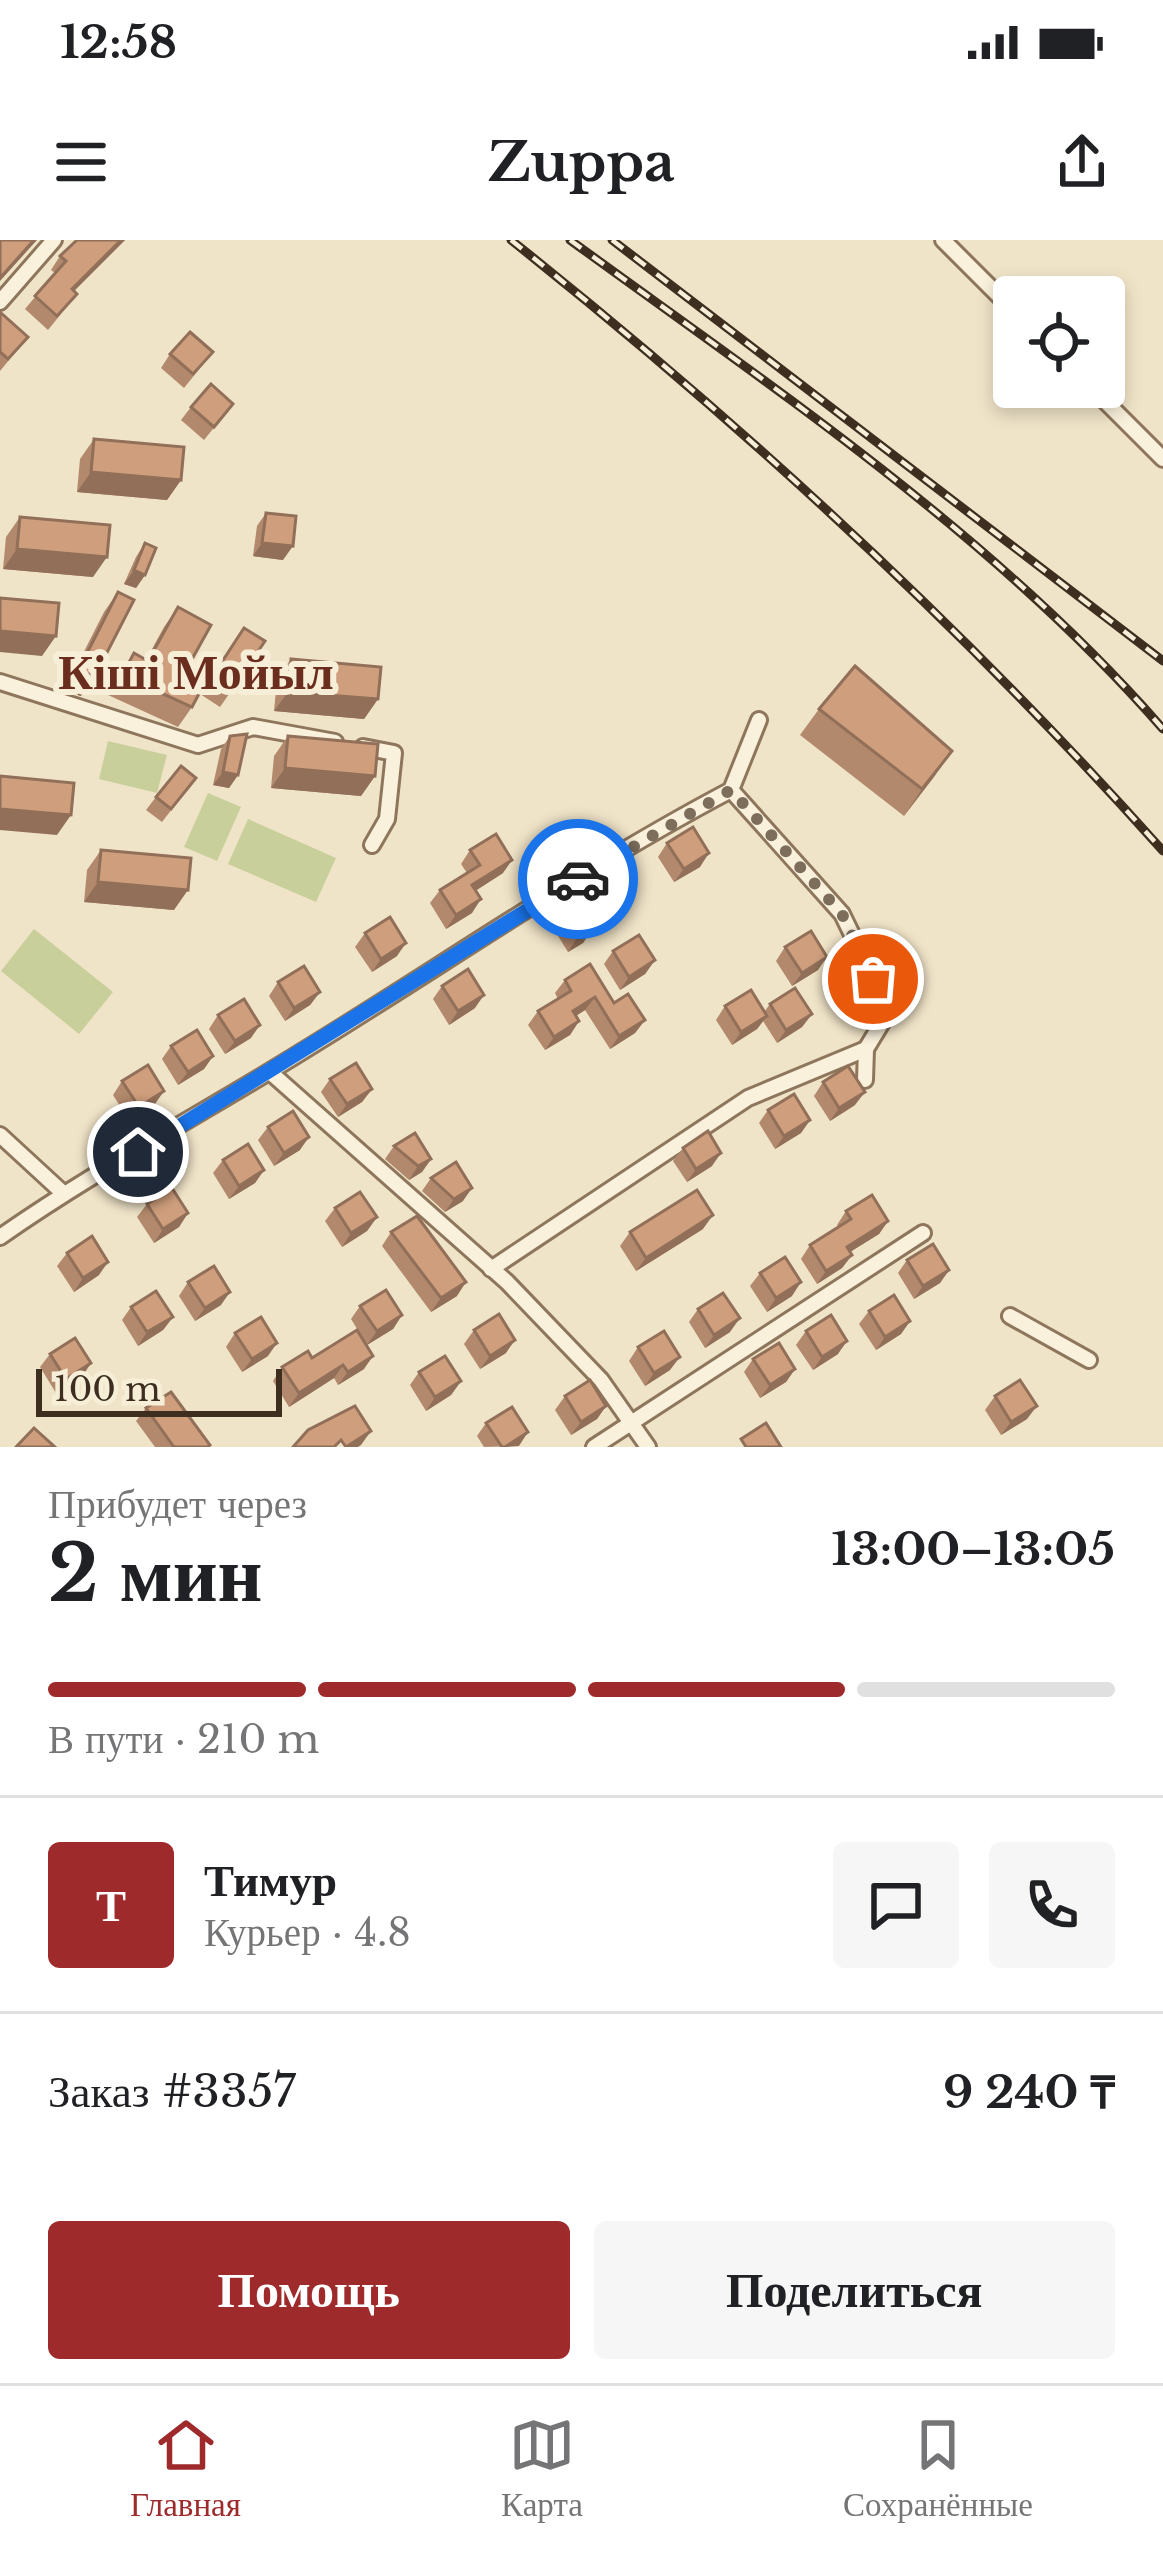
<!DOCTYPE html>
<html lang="ru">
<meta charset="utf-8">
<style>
:root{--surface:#fff;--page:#f6f6f6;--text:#202124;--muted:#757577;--line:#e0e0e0;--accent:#9e2a2b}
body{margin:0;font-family:"Libre Baskerville",serif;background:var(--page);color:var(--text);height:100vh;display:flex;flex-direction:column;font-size:45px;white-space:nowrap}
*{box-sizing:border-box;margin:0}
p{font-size:39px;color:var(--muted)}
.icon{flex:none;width:66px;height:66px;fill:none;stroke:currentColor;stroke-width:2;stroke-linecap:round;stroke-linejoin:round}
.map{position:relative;height:1207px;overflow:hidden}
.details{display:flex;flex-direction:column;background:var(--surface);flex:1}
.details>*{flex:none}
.fabs{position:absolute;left:993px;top:36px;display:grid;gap:24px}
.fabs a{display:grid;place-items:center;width:132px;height:132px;border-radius:12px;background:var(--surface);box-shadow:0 6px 18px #0003;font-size:60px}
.scale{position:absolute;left:36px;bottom:30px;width:246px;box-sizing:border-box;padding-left:12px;border:6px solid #3d2e20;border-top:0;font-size:33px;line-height:42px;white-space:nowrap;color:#3d2e20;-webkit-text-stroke:9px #f7eed8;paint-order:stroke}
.pin{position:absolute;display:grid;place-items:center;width:102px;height:102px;color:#fff;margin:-51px;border:6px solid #fff;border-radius:50%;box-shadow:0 3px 12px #0007}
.courier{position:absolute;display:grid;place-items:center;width:120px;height:120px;margin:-60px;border:9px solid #1a73e8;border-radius:50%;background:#fff;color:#222;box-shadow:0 3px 15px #0007}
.overview em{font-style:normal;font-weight:700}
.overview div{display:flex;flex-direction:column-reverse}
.overview{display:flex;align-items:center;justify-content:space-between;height:204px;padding:0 48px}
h1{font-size:78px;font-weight:700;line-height:90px}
.bar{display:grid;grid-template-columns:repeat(4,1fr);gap:18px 12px;align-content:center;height:144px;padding:0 48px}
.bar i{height:15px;border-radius:9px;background:var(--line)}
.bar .selected{background:var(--accent)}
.bar p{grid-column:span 4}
.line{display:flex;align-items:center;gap:30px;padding:0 48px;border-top:3px solid var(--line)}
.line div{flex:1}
.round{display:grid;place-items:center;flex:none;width:126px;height:126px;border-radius:12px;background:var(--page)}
.button{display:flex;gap:24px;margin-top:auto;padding:24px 48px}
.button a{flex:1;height:138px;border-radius:12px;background:var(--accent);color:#fff;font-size:48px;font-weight:700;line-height:138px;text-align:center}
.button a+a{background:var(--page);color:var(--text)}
.status{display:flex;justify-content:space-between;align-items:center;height:84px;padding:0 60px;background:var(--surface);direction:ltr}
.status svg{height:33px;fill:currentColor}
header{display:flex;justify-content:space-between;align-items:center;height:156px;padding:0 48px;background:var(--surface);font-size:54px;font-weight:700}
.menu{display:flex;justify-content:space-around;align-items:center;height:168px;border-top:3px solid var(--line);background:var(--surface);font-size:33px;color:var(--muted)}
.menu a{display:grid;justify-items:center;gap:6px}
.menu .selected{color:var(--accent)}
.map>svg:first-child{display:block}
.green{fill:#c9cf9b}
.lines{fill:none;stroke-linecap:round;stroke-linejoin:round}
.minor-casing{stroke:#8d765c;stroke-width:20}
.minor{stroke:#faf1dc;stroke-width:14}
.rail-casing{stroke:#3d2e20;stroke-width:9}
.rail{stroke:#f7eed8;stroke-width:4.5;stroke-dasharray:14;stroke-linecap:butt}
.wall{fill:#b2896c}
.shaded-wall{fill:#916f58}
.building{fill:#cf9f7d;stroke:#916f58;stroke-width:3}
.done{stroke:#7c6e5b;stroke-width:12;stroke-dasharray:0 21.6}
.route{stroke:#1a73e8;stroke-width:15}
.labels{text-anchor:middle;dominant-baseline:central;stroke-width:12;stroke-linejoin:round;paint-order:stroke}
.quarter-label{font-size:48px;font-weight:bold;fill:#6b2e1e;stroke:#f7eed8}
</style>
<div class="status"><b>12:58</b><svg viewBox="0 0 49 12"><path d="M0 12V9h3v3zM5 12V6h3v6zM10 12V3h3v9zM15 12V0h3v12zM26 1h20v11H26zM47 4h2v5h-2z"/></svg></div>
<header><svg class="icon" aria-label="menu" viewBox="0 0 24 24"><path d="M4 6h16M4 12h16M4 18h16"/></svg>Zuppa<svg class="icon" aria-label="share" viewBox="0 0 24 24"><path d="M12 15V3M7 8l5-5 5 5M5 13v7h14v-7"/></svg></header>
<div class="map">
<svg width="1163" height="1207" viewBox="0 0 1163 1207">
<rect width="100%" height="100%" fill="#f0e4c8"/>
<!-- green -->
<g class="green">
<polygon points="108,501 167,515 157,553 99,539"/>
<polygon points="208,553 241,567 217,621 184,607"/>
<polygon points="248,579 336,618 316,662 228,624"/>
<polygon points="34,689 113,752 79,794 1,731"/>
</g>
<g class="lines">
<defs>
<g id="minor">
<polyline points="943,0 1014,71"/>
<polyline points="0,62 54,0"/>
<polyline points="1091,147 1163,219"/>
<polyline points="0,442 198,505 253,487 335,502"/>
<polyline points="363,507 394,513 387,579 372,605"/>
<polyline points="731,550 842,674 889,771 866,809 865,840"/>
<polyline points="270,832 507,1042 601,1140 648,1207"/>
<polyline points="0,895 63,953"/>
<path d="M0,997C97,929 202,874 303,811C445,724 583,628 731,550L759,480"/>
<polyline points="491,1029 748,858 866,809"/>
<polyline points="1010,1076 1089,1120"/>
<polyline points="594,1207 923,993"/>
</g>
</defs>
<!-- minor casing -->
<use href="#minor" class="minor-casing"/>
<!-- minor -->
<use href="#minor" class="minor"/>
<defs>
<g id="rail">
<path d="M511,0C745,186 964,388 1163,611"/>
<path d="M570,0C776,150 995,296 1163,489"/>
<polyline points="612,0 1163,421"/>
</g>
</defs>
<!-- rail casing -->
<use href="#rail" class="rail-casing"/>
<!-- rail -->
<use href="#rail" class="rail"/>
</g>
<!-- wall -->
<g class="wall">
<polygon points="125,0 74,51 77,54 48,90 25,69 55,33 51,30 60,16"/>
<polygon points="0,72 28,97 0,131"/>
<polygon points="213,112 184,148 161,128 170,114"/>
<polygon points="233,164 204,200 181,180 191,167"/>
<polygon points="94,199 181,240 167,260 77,252 80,219"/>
<polygon points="266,273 283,320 253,316 257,286"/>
<polygon points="20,277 93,337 3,329 6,297"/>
<polygon points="145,303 145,335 136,348 124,344 136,317"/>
<polygon points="118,352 81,456 64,451 104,372"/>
<polygon points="178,367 181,439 192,467 178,487 108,455 134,413 146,420 164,387"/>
<polygon points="244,388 234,447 220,467 200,454"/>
<polygon points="291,419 378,459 364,479 274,471 277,439"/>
<polygon points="819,469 952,511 904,576 800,495"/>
<polygon points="230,496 238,535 229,548 213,545 221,509"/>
<polygon points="288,496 375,536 361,556 271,548 274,516"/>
<polygon points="196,538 162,582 146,570 156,557"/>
<polygon points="667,603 700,627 674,642 658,617"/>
<polygon points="101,610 174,670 84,662 87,630"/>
<polygon points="470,610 503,633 476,650 472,673 446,689 430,663 440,650 467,633 461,624"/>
<polygon points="599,658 589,672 584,675 592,689 583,703 568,712 547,678 557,664"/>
<polygon points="365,693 397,716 372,732 355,707"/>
<polygon points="785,707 818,730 792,746 776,721"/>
<polygon points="613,711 655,720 645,734 620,750 604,724"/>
<polygon points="565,740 614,763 645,780 635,793 610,809 585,770 576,776 579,781 570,795 545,810 528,785 538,771 558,759 555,753"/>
<polygon points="278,742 320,752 310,765 285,781 269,756"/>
<polygon points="442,746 475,768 449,785 433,759"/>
<polygon points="770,764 812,774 802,787 777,803 763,781 757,789 732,805 716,780 725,766 764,772"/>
<polygon points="218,775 251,798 225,814 209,789"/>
<polygon points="171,806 213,816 204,829 178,845 162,819"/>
<polygon points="330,839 372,849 362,862 338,877 321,852"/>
<polygon points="122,841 155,864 129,880 113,855"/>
<polygon points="823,842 855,865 830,881 814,856"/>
<polygon points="768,870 810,880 801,893 775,909 759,883"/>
<polygon points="268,887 300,910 274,926 258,900"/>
<polygon points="394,906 431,919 422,932 409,940 385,919"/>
<polygon points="683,908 712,926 687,942 673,921"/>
<polygon points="223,920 264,930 255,943 229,959 213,933"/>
<polygon points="431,938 463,961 445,972 422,951"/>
<polygon points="147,964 188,973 179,987 154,1003 137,977"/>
<polygon points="335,968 377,977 367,991 342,1007 325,981"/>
<polygon points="846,971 888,981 879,994 850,1012 852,1015 842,1028 817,1044 801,1019 810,1005 839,987 837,985"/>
<polygon points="703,989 636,1031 620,1006 630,992"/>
<polygon points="391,992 457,1056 431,1072 382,1006"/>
<polygon points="67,1013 99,1035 74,1052 57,1026"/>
<polygon points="907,1020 949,1030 940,1043 914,1059 898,1033"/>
<polygon points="760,1033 792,1056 767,1072 750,1046"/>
<polygon points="188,1042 221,1065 195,1081 179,1056"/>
<polygon points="360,1066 402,1075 393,1089 367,1105 351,1079"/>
<polygon points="131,1067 173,1077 163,1090 138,1106 122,1080"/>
<polygon points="698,1069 730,1092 705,1108 689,1082"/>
<polygon points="869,1071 910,1081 901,1094 876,1110 859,1084"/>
<polygon points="474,1090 506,1113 480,1129 464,1104"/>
<polygon points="806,1091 838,1114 813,1130 796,1105"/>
<polygon points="235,1093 268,1116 242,1132 226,1107"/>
<polygon points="638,1107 670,1130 645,1146 629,1121"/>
<polygon points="50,1114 82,1137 56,1153 40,1127"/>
<polygon points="312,1118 364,1129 338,1145 334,1138 289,1167 273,1141 282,1127"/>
<polygon points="753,1119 795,1129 786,1142 760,1158 744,1132"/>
<polygon points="419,1132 461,1141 451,1155 426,1171 410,1145"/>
<polygon points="565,1156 606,1166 597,1179 571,1195 555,1170"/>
<polygon points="995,1156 1027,1179 1001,1195 985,1170"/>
<polygon points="146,1168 209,1207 155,1207 136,1181"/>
<polygon points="486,1183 519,1206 484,1207 477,1196"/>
</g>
<!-- shaded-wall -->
<g class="shaded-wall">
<polygon points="34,0 37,0 0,41 0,38"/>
<polygon points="121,0 125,0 63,62 72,49"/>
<polygon points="91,232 181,240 167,260 77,252"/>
<polygon points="262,303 293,306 283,320 253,316"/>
<polygon points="17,309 107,317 93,337 3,329"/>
<polygon points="134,330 145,335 136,348 124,344"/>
<polygon points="0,391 56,396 42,416 0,412"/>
<polygon points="78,431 95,436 81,456 64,451"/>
<polygon points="288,452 378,459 364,479 274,471"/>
<polygon points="952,511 934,537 904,576 922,549"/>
<polygon points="285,528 375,536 361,556 271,548"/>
<polygon points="223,532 238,535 229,548 213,545"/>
<polygon points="0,569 71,575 57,595 0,590"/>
<polygon points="709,613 700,627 674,642 684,629"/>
<polygon points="512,620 503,633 463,659 472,645"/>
<polygon points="98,642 188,650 174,670 84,662"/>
<polygon points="599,658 589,672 571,683 580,670"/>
<polygon points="481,659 472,673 446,689 456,675"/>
<polygon points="592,689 583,703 568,712 577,698"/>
<polygon points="406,703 397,716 372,732 381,719"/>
<polygon points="827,717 818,730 792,746 802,733"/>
<polygon points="655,720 645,734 620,750 629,737"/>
<polygon points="320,752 310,765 285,781 294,768"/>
<polygon points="484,755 475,768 449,785 458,771"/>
<polygon points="595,757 585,770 563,784 573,771"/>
<polygon points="812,774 802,787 777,803 786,790"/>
<polygon points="767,776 757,789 732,805 741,792"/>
<polygon points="645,780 635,793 610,809 619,796"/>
<polygon points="579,781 570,795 545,810 554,797"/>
<polygon points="260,785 251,798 225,814 235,801"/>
<polygon points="213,816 204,829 178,845 188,832"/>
<polygon points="372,849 362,862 338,877 347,864"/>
<polygon points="164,851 155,864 129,880 139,867"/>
<polygon points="865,852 855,865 830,881 839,868"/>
<polygon points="810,880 801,893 775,909 784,896"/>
<polygon points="309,897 300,910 274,926 284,913"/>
<polygon points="721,913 712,926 687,942 696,929"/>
<polygon points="431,919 422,932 409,940 418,926"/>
<polygon points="264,930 255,943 229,959 239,946"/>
<polygon points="472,948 463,961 445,972 454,959"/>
<polygon points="188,973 179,987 154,1003 163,989"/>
<polygon points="713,975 703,989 636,1031 646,1018"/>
<polygon points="377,977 367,991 342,1007 351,993"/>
<polygon points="888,981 879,994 837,1020 847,1007"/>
<polygon points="852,1015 842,1028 817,1044 826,1031"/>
<polygon points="108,1022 99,1035 74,1052 83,1038"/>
<polygon points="949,1030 940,1043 914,1059 923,1046"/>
<polygon points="466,1042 457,1056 431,1072 441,1058"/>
<polygon points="801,1042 792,1056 767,1072 776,1058"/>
<polygon points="230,1052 221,1065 195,1081 205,1068"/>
<polygon points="402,1075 393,1089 367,1105 377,1091"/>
<polygon points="173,1077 163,1090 138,1106 147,1092"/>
<polygon points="740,1078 730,1092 705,1108 714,1095"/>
<polygon points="910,1081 901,1094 876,1110 885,1097"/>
<polygon points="515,1100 506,1113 480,1129 490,1116"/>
<polygon points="847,1101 838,1114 813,1130 822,1117"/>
<polygon points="277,1103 268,1116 242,1132 252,1119"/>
<polygon points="373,1116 364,1129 338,1145 348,1132"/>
<polygon points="680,1117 670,1130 645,1146 654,1133"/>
<polygon points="91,1123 82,1137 56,1153 66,1139"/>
<polygon points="343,1125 334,1138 289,1167 299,1153"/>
<polygon points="795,1129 786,1142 760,1158 770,1145"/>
<polygon points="461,1141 451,1155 426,1171 435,1157"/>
<polygon points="606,1166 597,1179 571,1195 581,1182"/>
<polygon points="1037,1166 1027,1179 1001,1195 1011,1182"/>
<polygon points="371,1191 361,1205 358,1207 346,1207"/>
<polygon points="528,1192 519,1206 505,1207"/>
</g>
<!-- building -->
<g class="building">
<polygon points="0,0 34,0 0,38"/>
<polygon points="77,0 121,0 72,49 77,54 57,76 35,56 66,21 60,16"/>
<polygon points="0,72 28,97 8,119 0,112"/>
<polygon points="190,92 213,112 193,134 170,114"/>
<polygon points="211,144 233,164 214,187 191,167"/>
<polygon points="94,199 184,207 181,240 91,232"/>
<polygon points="266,273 296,276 293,306 262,303"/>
<polygon points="20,277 110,285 107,317 17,309"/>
<polygon points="145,303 156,308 145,335 134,330"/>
<polygon points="118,352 134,360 95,436 78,431"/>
<polygon points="0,358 59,363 56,396 0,391"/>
<polygon points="178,367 211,385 181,439 201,450 192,467 122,435 134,413 148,421"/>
<polygon points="244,388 265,401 234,447 214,434"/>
<polygon points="291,419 381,427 378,459 288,452"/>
<polygon points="855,426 952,511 922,549 819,469"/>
<polygon points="247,494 238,535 223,532 230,496"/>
<polygon points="288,496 378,504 375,536 285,528"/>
<polygon points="181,526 196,538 171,569 156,557"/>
<polygon points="0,536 74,543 71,575 0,569"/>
<polygon points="693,587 709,613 684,629 667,603"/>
<polygon points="496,594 512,620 472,645 481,659 456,675 440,650 480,625 470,610"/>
<polygon points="101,610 191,618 188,650 98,642"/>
<polygon points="590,644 599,658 580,670 592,689 577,698 557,664"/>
<polygon points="390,677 406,703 381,719 365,693"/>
<polygon points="811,691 827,717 802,733 785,707"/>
<polygon points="639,695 655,720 629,737 613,711"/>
<polygon points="590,724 614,763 628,754 645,780 619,796 595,757 573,771 579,781 554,797 538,771 571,751 565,740"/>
<polygon points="304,726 320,752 294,768 278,742"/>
<polygon points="468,729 484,755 458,771 442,746"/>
<polygon points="795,748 812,774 786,790 770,764"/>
<polygon points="751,750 767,776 741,792 725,766"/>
<polygon points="244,759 260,785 235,801 218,775"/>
<polygon points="197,790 213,816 188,832 171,806"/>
<polygon points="356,823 372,849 347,864 330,839"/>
<polygon points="148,825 164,851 139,867 122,841"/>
<polygon points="848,826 865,852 839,868 823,842"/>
<polygon points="794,854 810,880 784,896 768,870"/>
<polygon points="293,871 309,897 284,913 268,887"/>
<polygon points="708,891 721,913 696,929 683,908"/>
<polygon points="415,893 431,919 418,926 394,906"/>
<polygon points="248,904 264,930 239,946 223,920"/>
<polygon points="456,922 472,948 454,959 431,938"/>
<polygon points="172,948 188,973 163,989 147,964"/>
<polygon points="697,950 713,975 646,1018 630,992"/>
<polygon points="360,952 377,977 351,993 335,968"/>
<polygon points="872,955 888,981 847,1007 852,1015 826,1031 810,1005 851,979 846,971"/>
<polygon points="417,976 466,1042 441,1058 391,992"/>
<polygon points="92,996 108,1022 83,1038 67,1013"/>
<polygon points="933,1004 949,1030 923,1046 907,1020"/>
<polygon points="785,1017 801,1042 776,1058 760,1033"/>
<polygon points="214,1026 230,1052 205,1068 188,1042"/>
<polygon points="386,1050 402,1075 377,1091 360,1066"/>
<polygon points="156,1051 173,1077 147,1092 131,1067"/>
<polygon points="723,1053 740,1078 714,1095 698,1069"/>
<polygon points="894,1055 910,1081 885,1097 869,1071"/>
<polygon points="499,1074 515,1100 490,1116 474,1090"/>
<polygon points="831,1075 847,1101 822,1117 806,1091"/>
<polygon points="261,1077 277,1103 252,1119 235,1093"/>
<polygon points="357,1090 373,1116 348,1132 343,1125 299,1153 282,1127 308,1111 312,1118"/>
<polygon points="664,1091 680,1117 654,1133 638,1107"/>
<polygon points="75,1098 91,1123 66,1139 50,1114"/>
<polygon points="779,1103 795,1129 770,1145 753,1119"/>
<polygon points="445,1116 461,1141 435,1157 419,1132"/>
<polygon points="590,1140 606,1166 581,1182 565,1156"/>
<polygon points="1020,1140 1037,1166 1011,1182 995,1156"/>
<polygon points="171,1152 210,1205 207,1207 174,1207 146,1168"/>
<polygon points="355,1166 371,1191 346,1207 341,1200 334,1207 293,1207 308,1190"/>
<polygon points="512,1167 528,1192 505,1207 502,1207 486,1183"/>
<polygon points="766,1183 781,1207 746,1207 741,1199"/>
<polygon points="34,1188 55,1207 16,1207"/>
</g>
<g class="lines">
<!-- done -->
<polyline class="done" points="578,639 731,550 842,674 873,739"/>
<!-- route -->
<polyline class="route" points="138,912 578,639"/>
</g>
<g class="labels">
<!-- quarter labels -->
<g class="quarter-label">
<text x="196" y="432">Кіші Мойыл</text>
</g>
</g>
</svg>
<div class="fabs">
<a><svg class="icon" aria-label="locate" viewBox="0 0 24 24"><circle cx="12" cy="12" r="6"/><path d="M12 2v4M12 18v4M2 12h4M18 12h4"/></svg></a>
</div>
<div class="scale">100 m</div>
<div class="pin" style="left:873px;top:739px;background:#ea580c"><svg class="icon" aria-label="bag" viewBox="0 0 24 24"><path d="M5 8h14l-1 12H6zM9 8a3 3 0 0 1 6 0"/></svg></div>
<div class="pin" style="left:138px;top:912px;background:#1f2937"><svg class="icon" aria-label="home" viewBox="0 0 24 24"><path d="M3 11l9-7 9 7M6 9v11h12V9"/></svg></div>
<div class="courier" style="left:578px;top:639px"><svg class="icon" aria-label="car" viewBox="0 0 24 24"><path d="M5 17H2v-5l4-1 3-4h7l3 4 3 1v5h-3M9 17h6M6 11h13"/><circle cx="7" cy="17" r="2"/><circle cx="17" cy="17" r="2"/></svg></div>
</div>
<section class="details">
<div class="overview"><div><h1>2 мин</h1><p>Прибудет через</p></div><em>13:00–13:05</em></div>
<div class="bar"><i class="selected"></i><i class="selected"></i><i class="selected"></i><i></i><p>В пути · 210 m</p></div>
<div class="line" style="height:216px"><b class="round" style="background:var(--accent);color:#fff">Т</b><div><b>Тимур</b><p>Курьер · 4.8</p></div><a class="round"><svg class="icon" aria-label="chat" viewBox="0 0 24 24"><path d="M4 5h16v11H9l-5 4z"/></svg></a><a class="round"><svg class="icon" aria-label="phone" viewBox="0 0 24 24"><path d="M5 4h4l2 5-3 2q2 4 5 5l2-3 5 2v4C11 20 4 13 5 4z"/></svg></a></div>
<div class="line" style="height:156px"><div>Заказ #3357</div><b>9 240 ₸</b></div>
<div class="button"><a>Помощь</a><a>Поделиться</a></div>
</section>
<nav class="menu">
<a class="selected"><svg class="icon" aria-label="home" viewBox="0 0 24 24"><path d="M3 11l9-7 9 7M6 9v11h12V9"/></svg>Главная</a>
<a><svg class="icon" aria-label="map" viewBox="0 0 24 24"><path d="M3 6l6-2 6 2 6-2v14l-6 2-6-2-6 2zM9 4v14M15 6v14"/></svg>Карта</a>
<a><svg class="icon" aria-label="saved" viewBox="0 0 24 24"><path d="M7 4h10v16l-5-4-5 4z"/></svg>Сохранённые</a>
</nav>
